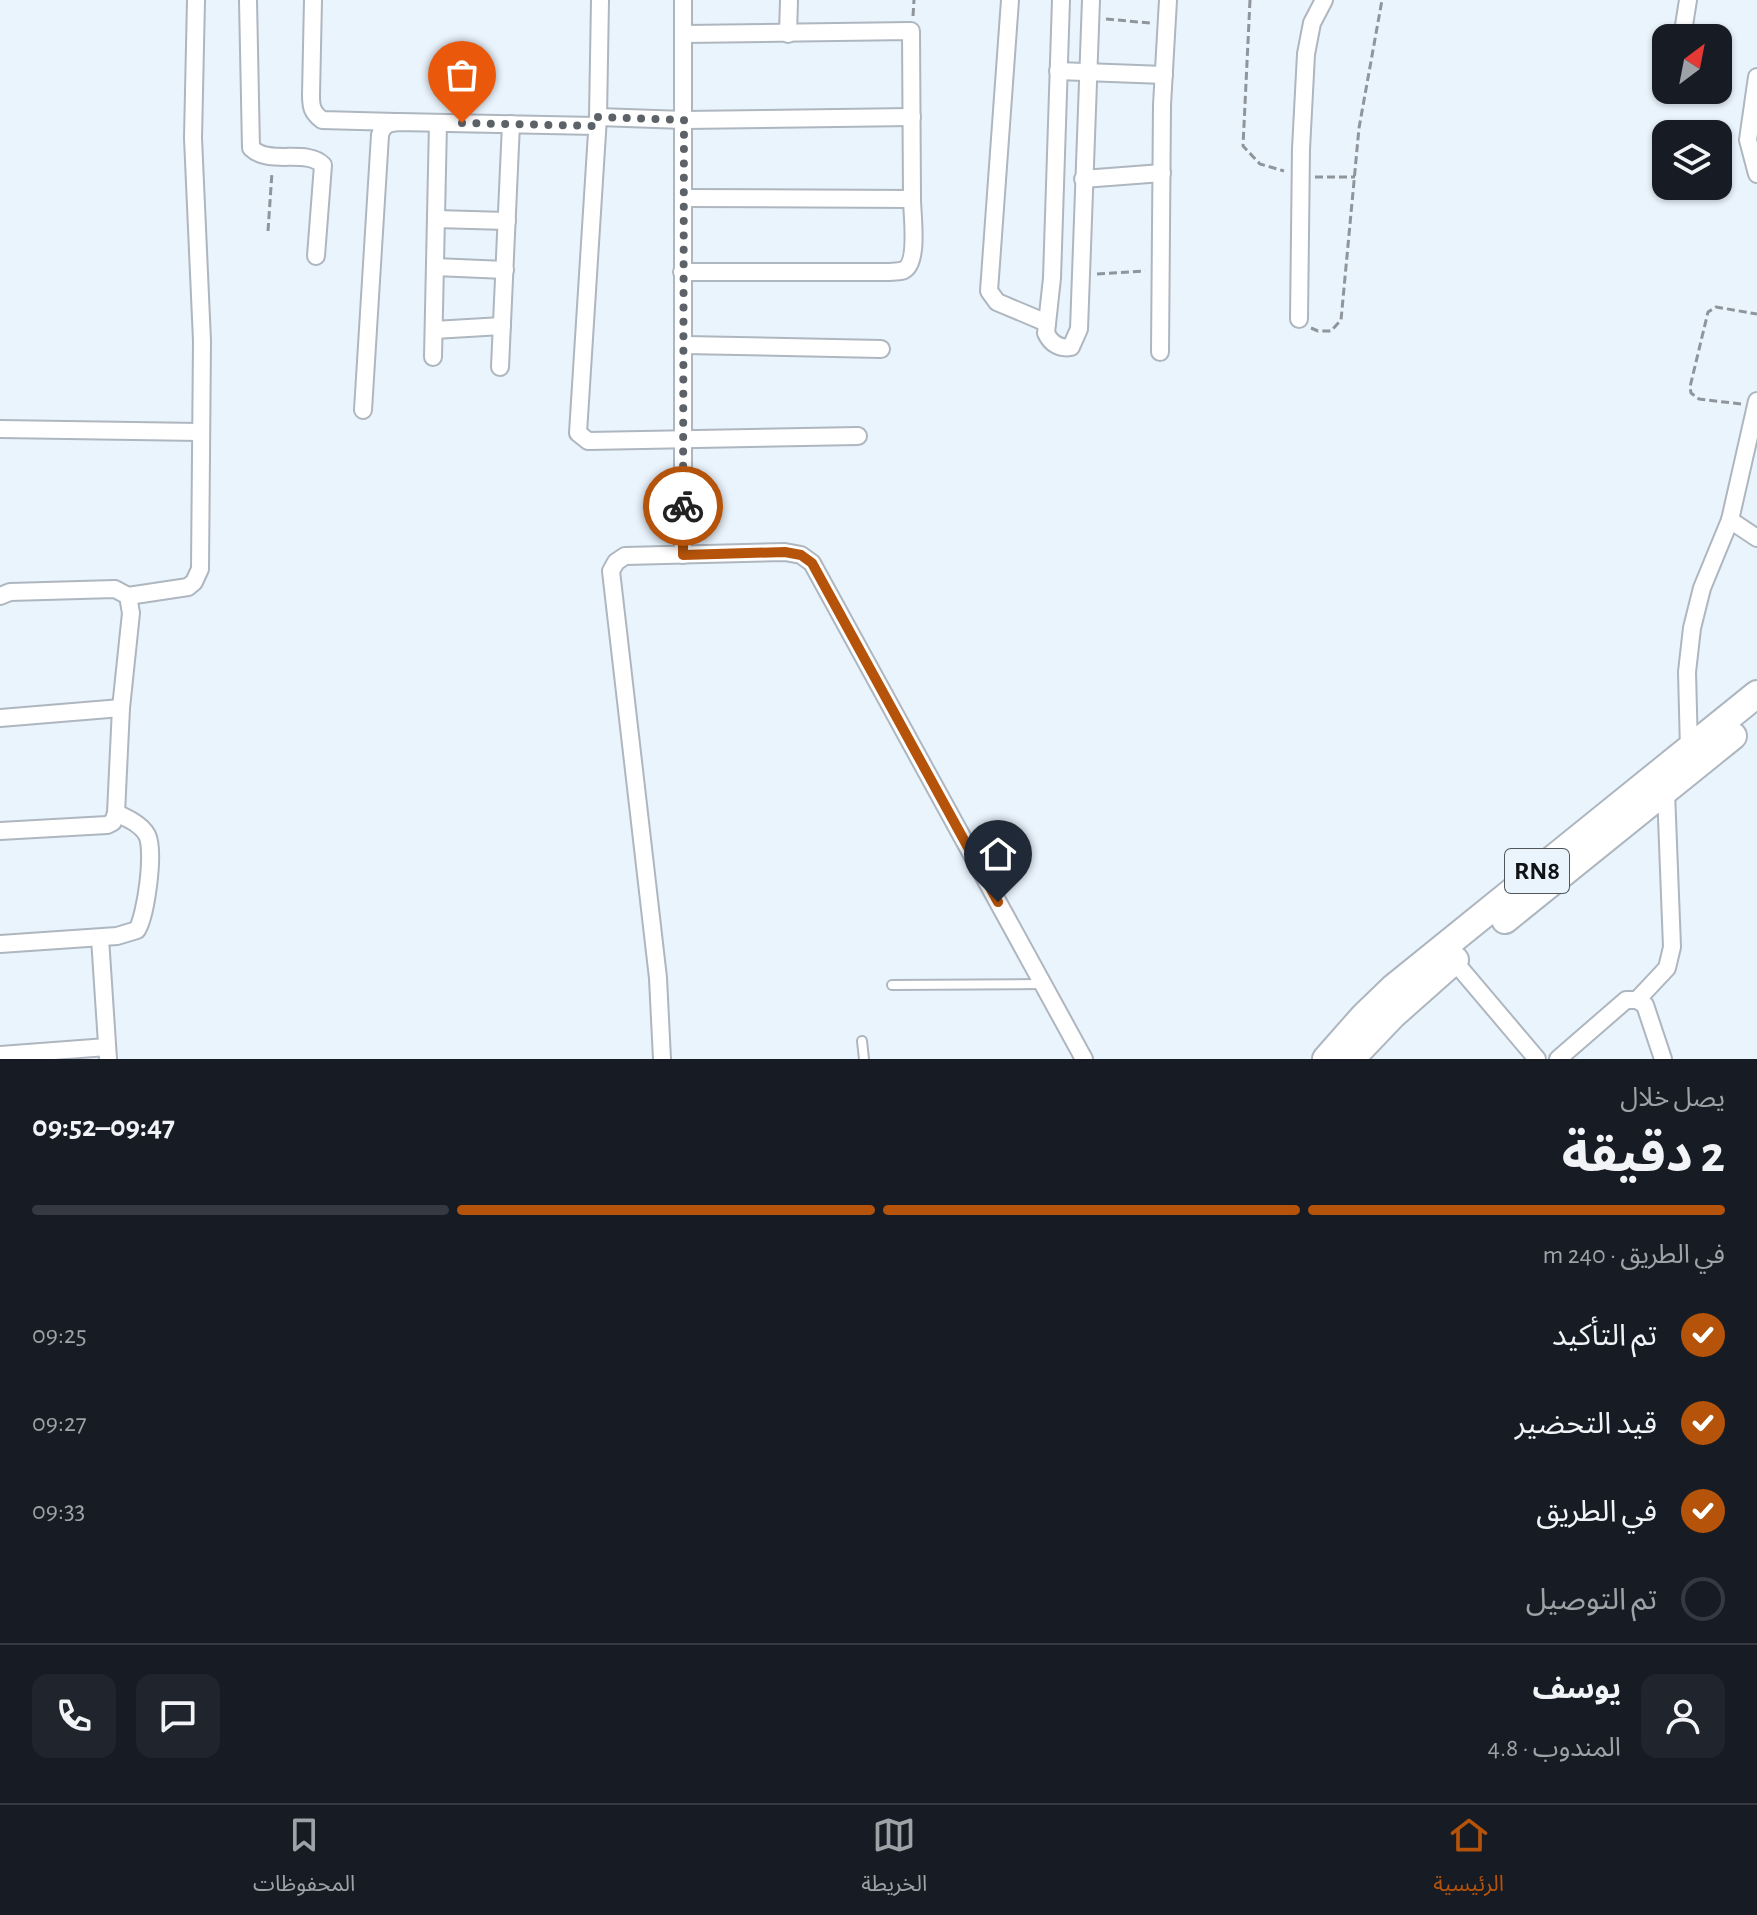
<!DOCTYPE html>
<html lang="ar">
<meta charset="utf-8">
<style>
:root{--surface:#171b24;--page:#20242c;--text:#f1f3f6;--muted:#9ea1a6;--line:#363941;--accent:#b45309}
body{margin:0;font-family:"Alegreya Sans","Noto Sans Arabic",sans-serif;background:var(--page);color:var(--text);direction:rtl;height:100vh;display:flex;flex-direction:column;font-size:30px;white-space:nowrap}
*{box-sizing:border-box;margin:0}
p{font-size:26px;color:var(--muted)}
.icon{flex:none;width:44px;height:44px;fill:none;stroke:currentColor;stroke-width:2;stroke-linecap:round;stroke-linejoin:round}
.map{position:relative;height:1059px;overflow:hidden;direction:ltr}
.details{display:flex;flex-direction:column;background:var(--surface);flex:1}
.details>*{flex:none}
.needle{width:52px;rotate:32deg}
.buttons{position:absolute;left:1652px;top:24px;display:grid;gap:16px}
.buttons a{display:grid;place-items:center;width:80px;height:80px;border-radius:16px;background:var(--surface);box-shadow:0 2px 6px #0004;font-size:40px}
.pin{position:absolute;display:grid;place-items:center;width:68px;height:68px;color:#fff;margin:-82px -34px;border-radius:50% 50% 50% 0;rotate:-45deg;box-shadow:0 0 8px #0007}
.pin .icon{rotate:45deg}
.courier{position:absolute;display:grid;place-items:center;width:80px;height:80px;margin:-40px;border:6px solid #b45309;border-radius:50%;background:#fff;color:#222;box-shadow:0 2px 10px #0007}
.head em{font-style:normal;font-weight:700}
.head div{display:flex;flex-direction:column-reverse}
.head{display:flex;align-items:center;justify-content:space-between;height:136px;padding:0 32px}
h1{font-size:52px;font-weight:700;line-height:60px}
.bar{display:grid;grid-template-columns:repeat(4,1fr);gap:12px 8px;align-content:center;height:96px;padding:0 32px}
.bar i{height:10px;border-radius:6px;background:var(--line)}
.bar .selected{background:var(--accent)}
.bar p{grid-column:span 4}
.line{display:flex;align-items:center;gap:20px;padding:0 32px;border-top:2px solid var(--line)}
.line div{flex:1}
.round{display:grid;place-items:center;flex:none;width:84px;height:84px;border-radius:16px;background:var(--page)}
ol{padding:0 32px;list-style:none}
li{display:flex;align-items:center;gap:24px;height:88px}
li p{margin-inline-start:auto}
li .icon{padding:8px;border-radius:50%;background:var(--accent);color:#fff;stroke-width:4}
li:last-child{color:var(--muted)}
li i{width:44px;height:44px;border:4px solid var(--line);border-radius:50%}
.menu{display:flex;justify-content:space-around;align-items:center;height:112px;border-top:2px solid var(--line);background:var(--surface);font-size:22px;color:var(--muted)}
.menu a{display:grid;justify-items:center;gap:4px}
.menu .selected{color:var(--accent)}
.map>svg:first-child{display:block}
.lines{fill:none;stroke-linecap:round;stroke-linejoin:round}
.lane-casing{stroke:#aeb6bf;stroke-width:12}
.street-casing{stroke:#aeb6bf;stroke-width:20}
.primary-casing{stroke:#aeb6bf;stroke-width:30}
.path{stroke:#8e959b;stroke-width:3;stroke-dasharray:8 4;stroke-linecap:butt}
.lane{stroke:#fff;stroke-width:8}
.street{stroke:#fff;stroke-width:16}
.primary{stroke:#fff;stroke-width:26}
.done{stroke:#5c6267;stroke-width:8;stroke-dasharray:0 14.4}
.route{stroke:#b45309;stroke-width:10}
.labels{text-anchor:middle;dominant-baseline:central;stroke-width:6;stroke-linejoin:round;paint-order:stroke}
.shield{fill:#eaf4fd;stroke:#51565b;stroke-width:2}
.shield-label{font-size:26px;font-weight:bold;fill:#101316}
</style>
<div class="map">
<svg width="1757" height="1059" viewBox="0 0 1757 1059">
<rect width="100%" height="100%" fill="#eaf4fd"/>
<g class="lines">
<defs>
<g id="lane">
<polyline points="892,985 1042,984"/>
<polyline points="862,1041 864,1059"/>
</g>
<g id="street">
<path d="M248,0L251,148C270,166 306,148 323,165L316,256"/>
<path d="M313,0L311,95C311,107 312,112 322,120L396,122"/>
<polyline points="600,0 598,117 578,433 588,441 858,436"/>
<polyline points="683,0 683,555"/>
<polyline points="1010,0 989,291 997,302 1047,323"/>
<path d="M1061,0L1052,278L1046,333C1051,344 1060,349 1071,347L1079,329L1091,0"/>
<polyline points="788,34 789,0"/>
<polyline points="1682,38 1688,0"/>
<polyline points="1058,71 1164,75"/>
<polyline points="1757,77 1748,140 1757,174"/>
<polyline points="598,117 684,120 912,117"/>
<polyline points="1083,179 1162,173"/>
<polyline points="684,198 912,199 911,31 685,34"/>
<polyline points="436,219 507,221"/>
<polyline points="435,267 505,270"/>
<path d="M682,272H890C895,271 900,272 904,270C919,262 912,214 912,199"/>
<polyline points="1299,319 1301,149 1306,54 1312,23 1324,0"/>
<polyline points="434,330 502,326"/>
<polyline points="685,345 881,349"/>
<polyline points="1160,352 1162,105 1168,0"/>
<polyline points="433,357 438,123"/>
<polyline points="500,367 511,124"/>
<path d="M363,410L380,135C383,124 389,123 399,122L597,126"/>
<polyline points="0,429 200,432"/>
<polyline points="1730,520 1757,538"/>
<polyline points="0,596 10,592 115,589 128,596 131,613 121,708 116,813 113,822 107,825 0,831"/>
<polyline points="128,596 188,587 194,582 200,569 202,341 193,138 196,0"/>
<polyline points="0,718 121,708"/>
<polyline points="1689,749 1687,672 1692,628 1702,588 1730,520 1757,401"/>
<polyline points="100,938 108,1059"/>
<path d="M0,944L117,936L137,930C146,915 155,851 147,835C141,824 127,818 116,813"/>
<polyline points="1454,961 1537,1059"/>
<polyline points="1637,1000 1667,968 1672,947 1666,792"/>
<polyline points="0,1055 107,1047"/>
<polyline points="662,1059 658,978 611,571 616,562 625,556 785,552 801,555 812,563 1084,1059"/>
<polyline points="1558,1059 1626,1000 1637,1000 1645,1005 1663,1059"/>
</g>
<g id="primary">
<polyline points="1505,920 1733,736"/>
<polyline points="1326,1059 1364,1016 1393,988 1757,694"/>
<polyline points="1351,1059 1393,1015 1455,960"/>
</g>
</defs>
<!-- lane casing -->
<use href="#lane" class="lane-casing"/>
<!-- street casing -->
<use href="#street" class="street-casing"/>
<!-- primary casing -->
<use href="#primary" class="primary-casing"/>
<!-- path -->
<g class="path">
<polyline points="1250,0 1243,146 1260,164 1284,171"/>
<polyline points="913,16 914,0"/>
<polyline points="1106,19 1150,23"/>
<polyline points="1315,177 1355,177"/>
<polyline points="268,231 272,172"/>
<polyline points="1097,274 1145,271"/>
<polyline points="1311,328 1318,331 1331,331 1341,320 1359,128 1382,0"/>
<polyline points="1741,404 1699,399 1691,393 1690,387 1708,312 1716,307 1757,314"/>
</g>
<!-- lane -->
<use href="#lane" class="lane"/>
<!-- street -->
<use href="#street" class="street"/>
<!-- primary -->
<use href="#primary" class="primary"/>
</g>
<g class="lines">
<!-- done -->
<polyline class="done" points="462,123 597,126 598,117 684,120 683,506"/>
<!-- route -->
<polyline class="route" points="683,506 683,555 785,552 801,555 812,563 998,902"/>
</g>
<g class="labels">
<!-- shield labels -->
<rect class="shield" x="1505" y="849" width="64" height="44" rx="6"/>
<g class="shield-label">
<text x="1537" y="871">RN8</text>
</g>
</g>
</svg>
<div class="buttons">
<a><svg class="needle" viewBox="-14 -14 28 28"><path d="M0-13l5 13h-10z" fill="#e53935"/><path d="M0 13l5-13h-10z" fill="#9ea1a6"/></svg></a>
<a><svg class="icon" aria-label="layers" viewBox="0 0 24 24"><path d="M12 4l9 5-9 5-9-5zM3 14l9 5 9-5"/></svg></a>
</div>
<div class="pin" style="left:462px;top:123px;background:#ea580c"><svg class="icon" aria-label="bag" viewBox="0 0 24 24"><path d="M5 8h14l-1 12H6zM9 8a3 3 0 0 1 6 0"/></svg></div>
<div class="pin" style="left:998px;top:902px;background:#1f2937"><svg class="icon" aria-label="home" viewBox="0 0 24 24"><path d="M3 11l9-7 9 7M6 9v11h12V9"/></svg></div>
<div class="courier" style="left:683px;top:506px"><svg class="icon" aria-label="bike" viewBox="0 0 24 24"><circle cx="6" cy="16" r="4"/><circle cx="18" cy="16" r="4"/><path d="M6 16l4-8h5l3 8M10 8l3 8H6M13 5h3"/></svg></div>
</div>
<section class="details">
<div class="head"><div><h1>2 دقيقة</h1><p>يصل خلال</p></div><em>09:47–09:52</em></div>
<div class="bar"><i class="selected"></i><i class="selected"></i><i class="selected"></i><i></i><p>في الطريق · 240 m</p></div>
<ol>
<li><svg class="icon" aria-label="check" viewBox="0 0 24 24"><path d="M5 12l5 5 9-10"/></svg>تم التأكيد<p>09:25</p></li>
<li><svg class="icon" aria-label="check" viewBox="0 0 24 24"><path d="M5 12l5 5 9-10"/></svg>قيد التحضير<p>09:27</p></li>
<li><svg class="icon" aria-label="check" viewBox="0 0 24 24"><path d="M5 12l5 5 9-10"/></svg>في الطريق<p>09:33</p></li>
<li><i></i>تم التوصيل</li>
</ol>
<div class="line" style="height:144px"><a class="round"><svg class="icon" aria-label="person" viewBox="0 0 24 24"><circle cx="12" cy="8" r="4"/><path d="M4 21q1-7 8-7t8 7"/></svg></a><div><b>يوسف</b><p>المندوب · 4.8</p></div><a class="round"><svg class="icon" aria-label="chat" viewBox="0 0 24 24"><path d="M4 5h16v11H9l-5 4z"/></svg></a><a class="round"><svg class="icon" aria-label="phone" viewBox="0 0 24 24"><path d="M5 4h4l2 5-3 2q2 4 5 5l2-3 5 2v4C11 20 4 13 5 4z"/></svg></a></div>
</section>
<nav class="menu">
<a class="selected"><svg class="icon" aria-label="home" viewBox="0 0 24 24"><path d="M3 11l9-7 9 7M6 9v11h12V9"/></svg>الرئيسية</a>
<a><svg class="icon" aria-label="map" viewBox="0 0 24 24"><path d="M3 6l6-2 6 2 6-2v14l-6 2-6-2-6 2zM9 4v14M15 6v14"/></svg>الخريطة</a>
<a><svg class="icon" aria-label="saved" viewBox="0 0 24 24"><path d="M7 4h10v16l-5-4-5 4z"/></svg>المحفوظات</a>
</nav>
